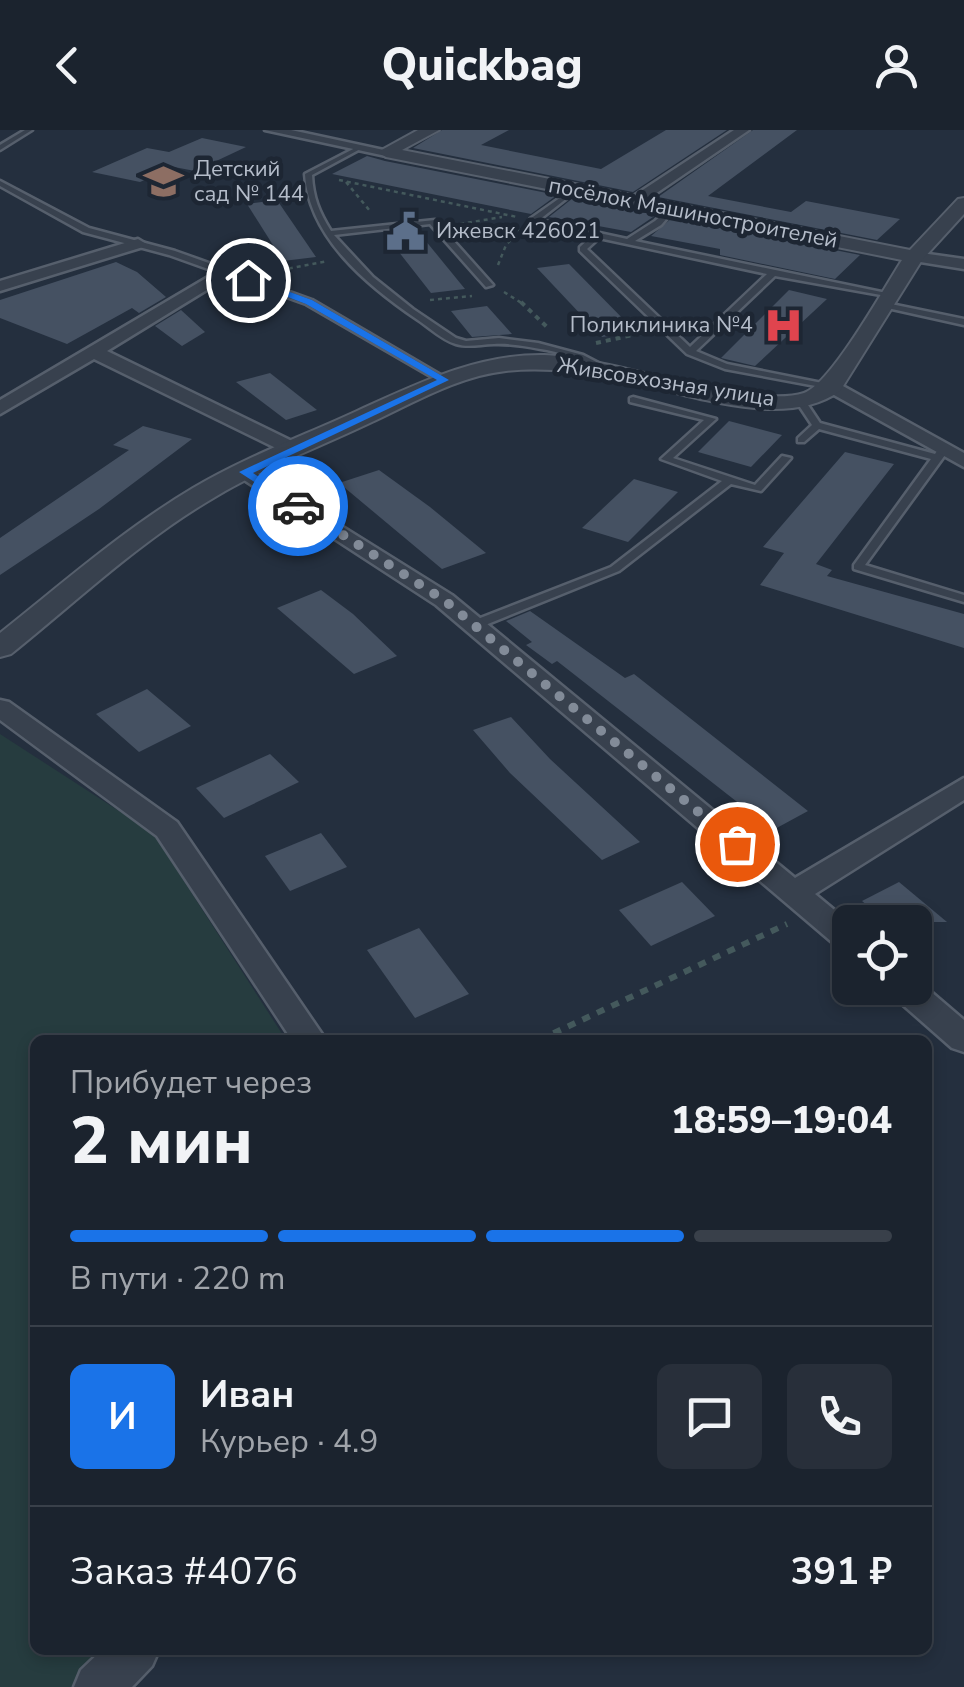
<!DOCTYPE html>
<html lang="ru">
<meta charset="utf-8">
<style>
:root{--surface:#1b232e;--page:#282f3a;--text:#f1f3f6;--muted:#a0a4aa;--line:#39404a;--accent:#1a73e8}
body{margin:0;font-family:"Nunito Sans",sans-serif;background:var(--page);color:var(--text);height:100vh;display:flex;flex-direction:column;font-size:38px;white-space:nowrap}
*{box-sizing:border-box;margin:0}
p{font-size:32px;color:var(--muted)}
.icon{flex:none;width:55px;height:55px;fill:none;stroke:currentColor;stroke-width:2;stroke-linecap:round;stroke-linejoin:round}
.map{position:relative;flex:1;overflow:hidden}
.sheet{position:absolute;left:30px;top:905px;width:902px;height:620px;display:flex;flex-direction:column;background:var(--surface);border-radius:15px;box-shadow:0 5px 15px #0003,0 0 0 2px var(--line)}
.sheet>*{flex:none}
.fabs{position:absolute;left:832px;top:775px;display:grid;gap:20px}
.fabs a{display:grid;place-items:center;width:100px;height:100px;border-radius:15px;background:var(--surface);box-shadow:0 5px 15px #0003,0 0 0 2px var(--line);font-size:50px}
.pin{position:absolute;display:grid;place-items:center;width:85px;height:85px;color:#fff;margin:-42px;border:5px solid #fff;border-radius:50%;box-shadow:0 2px 10px #0007}
.courier{position:absolute;display:grid;place-items:center;width:100px;height:100px;margin:-50px;border:8px solid #1a73e8;border-radius:50%;background:#fff;color:#222;box-shadow:0 2px 12px #0007}
.headline em{font-style:normal;font-weight:800}
.headline div{display:flex;flex-direction:column-reverse}
.headline{display:flex;align-items:center;justify-content:space-between;height:170px;padding:0 40px}
h1{font-size:65px;font-weight:800;line-height:75px}
.bar{display:grid;grid-template-columns:repeat(4,1fr);gap:15px 10px;align-content:center;height:120px;padding:0 40px}
.bar i{height:12px;border-radius:8px;background:var(--line)}
.bar .selected{background:var(--accent)}
.bar p{grid-column:span 4}
.line{display:flex;align-items:center;gap:25px;padding:0 40px;border-top:2px solid var(--line)}
.line div{flex:1}
.round{display:grid;place-items:center;flex:none;width:105px;height:105px;border-radius:15px;background:var(--page)}
header{display:flex;justify-content:space-between;align-items:center;height:130px;padding:0 40px;background:var(--surface);font-size:45px;font-weight:800}
.map>svg:first-child{display:block}
.green{fill:#263c3f}
.building{fill:#455162}
.lines{fill:none;stroke-linecap:round;stroke-linejoin:round}
.service-casing{stroke:#565f6c;stroke-width:5}
.minor-casing{stroke:#565f6c;stroke-width:5}
.tertiary-casing{stroke:#565f6c;stroke-width:4}
.path-far2{stroke:#44595c;stroke-width:2.5;stroke-dasharray:4 4;stroke-linecap:butt}
.path-far1{stroke:#44595c;stroke-width:4;stroke-dasharray:5 5;stroke-linecap:butt}
.path{stroke:#44595c;stroke-width:6;stroke-dasharray:8 8;stroke-linecap:butt}
.service{fill:#38414e;fill-rule:evenodd}
.minor{fill:#38414e;fill-rule:evenodd}
.tertiary{fill:#38414e;fill-rule:evenodd}
.route{fill:#1a73e8}
.done{stroke:#828b98;stroke-width:10;stroke-dasharray:0 18}
.labels{text-anchor:middle;dominant-baseline:central;stroke-width:9;stroke-linejoin:round;paint-order:stroke}
.far-poi-label{font-size:22px;fill:#b4bcc9;stroke:#1d2633;text-anchor:start}
.far-street-label{font-size:22px;fill:#b4bcc9;stroke:#1d2633}
</style>
<header><svg class="icon" aria-label="back" viewBox="0 0 24 24"><path d="M15 5l-7 7 7 7"/></svg>Quickbag<svg class="icon" aria-label="person" viewBox="0 0 24 24"><circle cx="12" cy="8" r="4"/><path d="M4 21q1-7 8-7t8 7"/></svg></header>
<div class="map">
<svg width="964" height="1557" viewBox="0 0 964 1557">
<rect width="100%" height="100%" fill="#242f3e"/>
<!-- green -->
<polygon class="green" points="0,604 153,703 286,910 35,910 35,1520 110,1520 71,1557 0,1557"/>
<!-- building -->
<g class="building">
<polygon points="442,0 509,0 481,15 601,39 666,0 727,0 633,62 413,18"/>
<polygon points="753,0 797,0 708,66 791,82 806,71 900,89 877,110 658,67"/>
<polygon points="202,8 246,17 195,41 174,37 140,52 92,42 147,18 169,22"/>
<polygon points="367,26 385,31 557,65 531,84 332,44"/>
<polygon points="573,68 656,85 631,102 549,87"/>
<polygon points="277,70 316,127 283,131 247,74"/>
<polygon points="672,88 860,125 835,149 720,125 720,119 651,106"/>
<polygon points="416,99 465,159 431,163 384,103"/>
<polygon points="116,132 137,142 166,167 139,183 132,178 67,214 0,188 0,170"/>
<polygon points="569,134 636,202 602,207 537,138"/>
<polygon points="789,160 827,169 755,236 721,228"/>
<polygon points="487,176 512,204 472,207 451,181"/>
<polygon points="181,180 205,202 182,216 155,196"/>
<polygon points="270,243 317,280 286,290 236,252"/>
<polygon points="729,291 782,305 751,337 698,322"/>
<polygon points="143,296 192,309 99,379 0,445 0,408 129,320 113,315"/>
<polygon points="845,322 894,334 816,434 832,440 827,446 964,484 964,518 760,455 784,423 763,417"/>
<polygon points="379,340 430,377 486,423 442,439 339,353"/>
<polygon points="634,349 678,362 628,412 582,398"/>
<polygon points="321,460 353,484 397,526 354,544 277,478"/>
<polygon points="530,481 625,548 634,544 808,681 773,700 557,531 552,534 526,515 532,512 506,491"/>
<polygon points="147,559 191,596 139,622 96,584"/>
<polygon points="511,587 550,629 640,712 602,730 510,643 473,600"/>
<polygon points="270,624 299,652 224,688 196,658"/>
<polygon points="321,703 347,737 290,761 265,726"/>
<polygon points="682,752 715,786 651,816 619,780"/>
<polygon points="899,752 947,792 887,792 862,771"/>
<polygon points="419,798 469,864 415,888 367,820"/>
</g>
<g class="lines">
<defs>
<g id="service">
<polygon points="25,0 32,0 0,20 0,15"/>
<path d="M359,16L364,17L312,45C313,67 319,82 331,101L435,90L493,155L486,157L430,94L334,105L373,147L413,179L456,208L466,211L499,208L538,213L583,225L604,236V240C594,239 587,232 577,228C567,225 557,222 547,220C530,217 512,213 494,214C481,214 469,218 456,214C442,210 430,198 418,190C368,156 309,108 305,44Z"/>
<polygon points="0,51 89,98 175,121 312,170 449,250 441,252 306,174 169,125 83,102 0,56"/>
<path d="M574,58L576,61L539,90L627,109L655,91L671,77L675,79L661,95L635,111L896,165L892,167L775,146L696,221L727,234L837,256L832,259L725,239L687,224L580,121V117L592,106L530,93V89ZM599,108L767,144L690,217L587,119Z"/>
<polygon points="886,173 964,189 964,195 883,177 882,175"/>
<polygon points="633,267 716,289 673,328 755,355 782,326 791,328 761,361 731,354 619,441 478,498 470,498 470,492 611,437 722,351 661,329 704,290 630,272 630,268"/>
<polygon points="801,268 804,269 820,293 935,324 937,321 945,321 945,325 865,435 964,465 964,472 854,439 854,435 931,329 819,299 804,312 798,312 798,308 812,295 796,271"/>
</g>
<g id="minor">
<polygon points="265,0 291,0 393,22 386,26"/>
<polygon points="734,0 749,0 639,75 629,75 629,69"/>
<polygon points="138,109 146,114 143,117 0,161 0,151"/>
<polygon points="914,122 964,129 964,139 908,130 906,127"/>
<polygon points="225,137 233,142 231,145 107,221 300,315 300,323 286,323 94,229 0,284 0,270"/>
<polygon points="832,250 964,323 964,337 825,260 825,252"/>
<polygon points="245,336 452,465 795,748 964,648 964,670 815,764 850,793 850,821 839,818 436,475 238,346 238,338"/>
<polygon points="0,570 9,572 177,692 326,910 292,910 157,706 0,590"/>
<polygon points="916,849 964,890 964,922 952,918 894,867 889,858 915,858"/>
<polygon points="102,1520 159,1520 152,1536 132,1557 74,1557 81,1540"/>
</g>
<path id="tertiary" d="M418,0H439L402,20L910,120L958,69L964,68V84L922,130L840,261C781,303 677,260 612,247C577,241 542,237 506,241C459,246 415,272 372,292C320,317 265,337 215,367C141,410 77,471 11,524L0,527V503C63,453 124,399 193,358C245,327 303,306 357,281C417,254 476,224 544,225C611,227 751,280 804,263C831,254 884,158 902,130L386,27L378,22Z"/>
</defs>
<!-- service casing -->
<use href="#service" class="service-casing"/>
<!-- minor casing -->
<use href="#minor" class="minor-casing"/>
<!-- tertiary casing -->
<use href="#tertiary" class="tertiary-casing"/>
<!-- path-far2 -->
<g class="path-far2">
<polyline points="339,50 517,87"/>
<polyline points="346,52 370,81"/>
<polyline points="460,94 502,87"/>
<polyline points="498,135 506,115 520,100"/>
<polyline points="281,140 328,131"/>
<polyline points="504,162 523,174"/>
<polyline points="430,170 472,166"/>
</g>
<!-- path-far1 -->
<g class="path-far1">
<polyline points="521,172 548,198"/>
<polyline points="596,213 642,203"/>
</g>
<!-- path -->
<polyline class="path" points="539,910 787,794"/>
<!-- service -->
<use href="#service" class="service"/>
<!-- minor -->
<use href="#minor" class="minor"/>
<!-- tertiary -->
<use href="#tertiary" class="tertiary"/>
</g>
<!-- route -->
<polygon class="route" points="251,148 312,170 449,250 253,343 302,374 298,380 239,342 437,250 306,174 243,150"/>
<g class="lines">
<!-- done -->
<polyline class="done" points="298,376 444,470 737,714"/>
</g>
<!-- icons -->
<defs>
<symbol id="school-bare" viewBox="-9 -9 18 18"><path d="M0-5L7-2L0 1L-7-2ZM-4 1L0 2.5L4 1V4Q0 6-4 4Z" fill="#8d6e63" stroke="#1d2633" stroke-width="2.5" paint-order="stroke"/></symbol>
<symbol id="civic-bare" viewBox="-9 -9 18 18"><path d="M-.6-6.5H3V-4.5H.6V-3L4-1V1h2V6H-6V1h2V-1L-.6-3ZM-1.2 2.5V6h2.4V2.5Z" fill="#5c6f8a" stroke="#1d2633" stroke-width="2.5" paint-order="stroke"/></symbol>
<symbol id="hospital-bare" viewBox="-9 -9 18 18"><path d="M-5-5h3v3.5h4V-5h3V5h-3V1.5h-4V5h-3Z" fill="#e0444e" stroke="#1d2633" stroke-width="2.5" paint-order="stroke"/></symbol>
</defs>
<g fill-rule="evenodd">
<use href="#school-bare" x="136" y="24" width="55" height="55"/>
<use href="#civic-bare" x="378" y="74" width="55" height="55"/>
<use href="#hospital-bare" x="756" y="168" width="55" height="55"/>
</g>
<g class="labels">
<!-- far-poi labels -->
<g class="far-poi-label">
<text x="194" y="39">Детский<tspan x="194" dy="25">сад № 144</tspan></text>
<text x="436" y="101">Ижевск 426021</text>
<text x="753" y="195" text-anchor="end">Поликлиника №4</text>
</g>
<!-- far-street labels -->
<g class="far-street-label">
<text transform="translate(693 83) rotate(11)">посёлок Машиностроителей</text>
<text transform="translate(666 252) rotate(9)">Живсовхозная улица</text>
</g>
</g>
</svg>
<div class="fabs">
<a><svg class="icon" aria-label="locate" viewBox="0 0 24 24"><circle cx="12" cy="12" r="6"/><path d="M12 2v4M12 18v4M2 12h4M18 12h4"/></svg></a>
</div>
<div class="pin" style="left:737px;top:714px;background:#ea580c"><svg class="icon" aria-label="bag" viewBox="0 0 24 24"><path d="M5 8h14l-1 12H6zM9 8a3 3 0 0 1 6 0"/></svg></div>
<div class="pin" style="left:248px;top:150px;background:#1f2937"><svg class="icon" aria-label="home" viewBox="0 0 24 24"><path d="M3 11l9-7 9 7M6 9v11h12V9"/></svg></div>
<div class="courier" style="left:298px;top:376px"><svg class="icon" aria-label="car" viewBox="0 0 24 24"><path d="M5 17H2v-5l4-1 3-4h7l3 4 3 1v5h-3M9 17h6M6 11h13"/><circle cx="7" cy="17" r="2"/><circle cx="17" cy="17" r="2"/></svg></div>
<section class="sheet">
<div class="headline"><div><h1>2 мин</h1><p>Прибудет через</p></div><em>18:59–19:04</em></div>
<div class="bar"><i class="selected"></i><i class="selected"></i><i class="selected"></i><i></i><p>В пути · 220 m</p></div>
<div class="line" style="height:180px"><b class="round" style="background:var(--accent);color:#fff">И</b><div><b>Иван</b><p>Курьер · 4.9</p></div><a class="round"><svg class="icon" aria-label="chat" viewBox="0 0 24 24"><path d="M4 5h16v11H9l-5 4z"/></svg></a><a class="round"><svg class="icon" aria-label="phone" viewBox="0 0 24 24"><path d="M5 4h4l2 5-3 2q2 4 5 5l2-3 5 2v4C11 20 4 13 5 4z"/></svg></a></div>
<div class="line" style="height:130px"><div>Заказ #4076</div><b>391 ₽</b></div>
</section>
</div>
